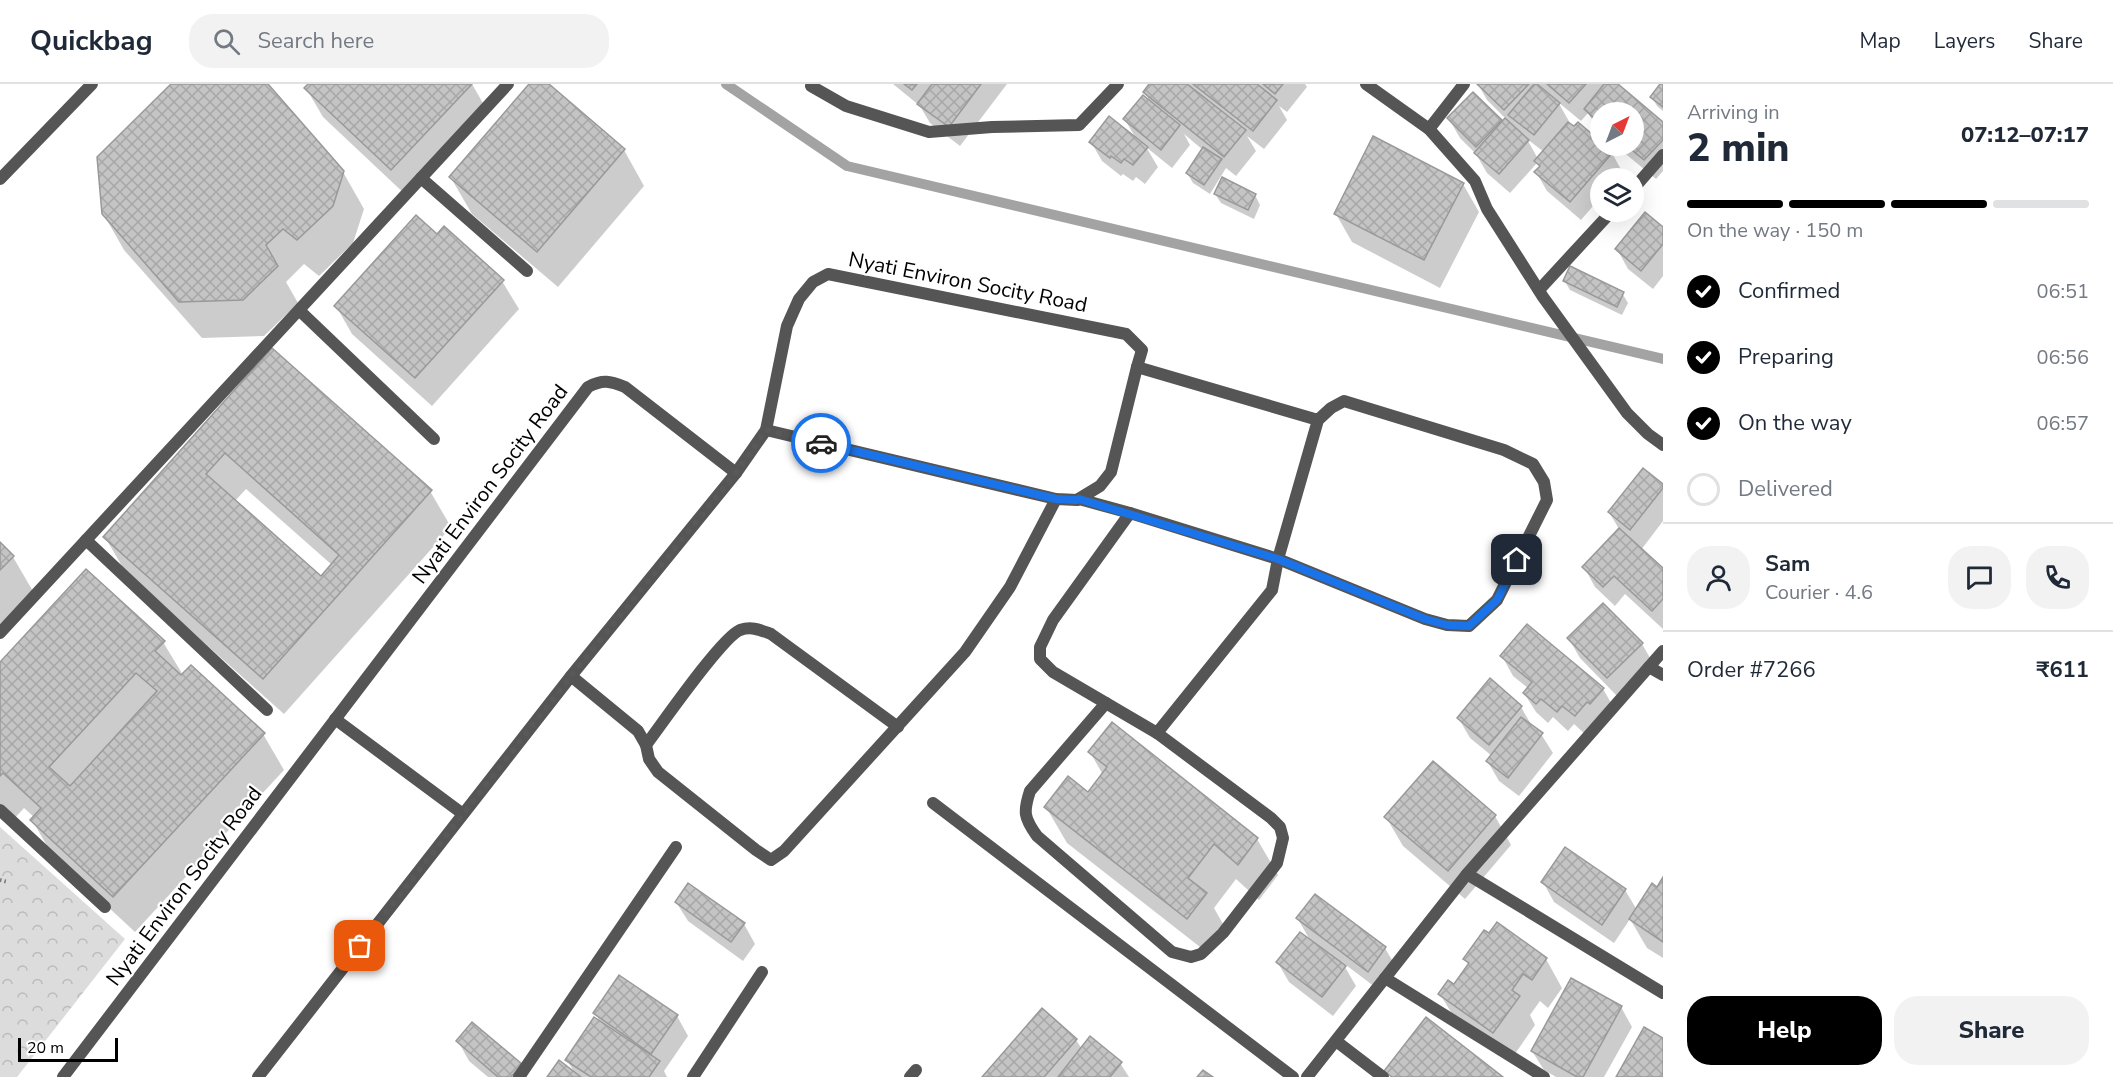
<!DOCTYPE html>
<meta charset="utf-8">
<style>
:root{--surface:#fff;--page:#f2f2f3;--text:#1f2937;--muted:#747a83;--line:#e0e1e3;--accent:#000}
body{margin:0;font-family:"Nunito Sans",sans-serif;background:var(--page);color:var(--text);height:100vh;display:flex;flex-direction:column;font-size:22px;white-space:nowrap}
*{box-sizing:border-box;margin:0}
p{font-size:20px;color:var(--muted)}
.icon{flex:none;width:33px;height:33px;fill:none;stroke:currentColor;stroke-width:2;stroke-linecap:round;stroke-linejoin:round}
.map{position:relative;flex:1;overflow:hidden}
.drawer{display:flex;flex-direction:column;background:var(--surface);width:450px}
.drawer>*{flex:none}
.needle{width:39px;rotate:42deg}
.controls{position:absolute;left:1590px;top:18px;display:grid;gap:12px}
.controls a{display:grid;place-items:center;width:54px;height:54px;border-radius:50%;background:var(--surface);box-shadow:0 6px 24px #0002;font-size:30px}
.scale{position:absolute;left:18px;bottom:15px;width:100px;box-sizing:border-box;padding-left:6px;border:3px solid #000;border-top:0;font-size:16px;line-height:21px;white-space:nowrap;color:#000;-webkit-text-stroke:4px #fff;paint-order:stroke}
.pin{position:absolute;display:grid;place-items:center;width:51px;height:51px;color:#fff;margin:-26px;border-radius:12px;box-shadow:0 3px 9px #0006}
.courier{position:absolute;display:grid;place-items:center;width:60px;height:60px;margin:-30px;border:4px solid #1a73e8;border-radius:50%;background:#fff;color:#222;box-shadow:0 2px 8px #0007}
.summary em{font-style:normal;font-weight:800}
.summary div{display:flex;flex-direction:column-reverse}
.summary{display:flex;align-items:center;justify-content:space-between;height:102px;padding:0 24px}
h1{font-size:39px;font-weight:800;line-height:45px}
.bar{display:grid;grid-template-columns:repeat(4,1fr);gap:9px 6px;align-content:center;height:72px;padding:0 24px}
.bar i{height:8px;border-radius:4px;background:var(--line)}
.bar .on{background:var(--accent)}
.bar p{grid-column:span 4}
.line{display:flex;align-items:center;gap:15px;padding:0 24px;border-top:2px solid var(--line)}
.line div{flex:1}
.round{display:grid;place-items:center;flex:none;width:63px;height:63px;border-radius:24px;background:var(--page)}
ol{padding:0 24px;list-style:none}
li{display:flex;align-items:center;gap:18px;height:66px}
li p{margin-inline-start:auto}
li .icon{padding:6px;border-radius:50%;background:var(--accent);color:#fff;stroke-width:4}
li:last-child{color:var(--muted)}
li i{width:33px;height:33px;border:3px solid var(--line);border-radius:50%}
.button{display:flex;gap:12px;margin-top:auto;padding:12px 24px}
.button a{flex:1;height:69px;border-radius:24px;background:var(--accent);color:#fff;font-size:24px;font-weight:800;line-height:69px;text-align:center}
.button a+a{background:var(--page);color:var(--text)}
header{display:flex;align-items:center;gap:36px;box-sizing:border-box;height:84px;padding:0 30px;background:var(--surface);border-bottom:2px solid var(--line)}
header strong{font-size:28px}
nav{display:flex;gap:33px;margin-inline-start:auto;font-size:21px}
.search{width:420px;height:54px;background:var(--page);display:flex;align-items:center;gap:15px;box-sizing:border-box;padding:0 21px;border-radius:24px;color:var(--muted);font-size:22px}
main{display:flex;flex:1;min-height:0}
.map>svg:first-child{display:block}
.forest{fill:url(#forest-crowns)}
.shadow{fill:#0003;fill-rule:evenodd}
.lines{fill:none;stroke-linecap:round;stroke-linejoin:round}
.stream{stroke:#a3a3a3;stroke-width:10}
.building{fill:url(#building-cross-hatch);stroke:#999;stroke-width:1.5;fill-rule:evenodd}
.path{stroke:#777;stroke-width:4;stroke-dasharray:1.5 3;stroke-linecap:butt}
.lane{stroke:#555;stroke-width:12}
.street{stroke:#555;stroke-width:12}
.done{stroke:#595959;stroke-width:6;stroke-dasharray:0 10.8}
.route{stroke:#1a73e8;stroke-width:8}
.labels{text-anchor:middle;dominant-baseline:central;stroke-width:4.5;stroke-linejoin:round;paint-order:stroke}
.street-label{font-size:21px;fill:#000;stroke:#fff}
</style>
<header>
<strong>Quickbag</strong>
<div class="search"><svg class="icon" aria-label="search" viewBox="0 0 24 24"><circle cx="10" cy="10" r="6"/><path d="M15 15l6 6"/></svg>Search here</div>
<nav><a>Map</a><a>Layers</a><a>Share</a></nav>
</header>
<main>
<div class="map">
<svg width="1663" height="993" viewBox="0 0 1663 993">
<defs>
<pattern id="forest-crowns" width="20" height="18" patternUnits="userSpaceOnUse" patternTransform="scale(1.5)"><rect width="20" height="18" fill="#dcdcdc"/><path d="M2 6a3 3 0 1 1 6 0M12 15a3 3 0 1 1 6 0" fill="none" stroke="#bbb"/></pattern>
<pattern id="building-cross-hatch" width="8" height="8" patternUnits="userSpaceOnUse" patternTransform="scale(1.5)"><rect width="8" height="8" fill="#c4c4c4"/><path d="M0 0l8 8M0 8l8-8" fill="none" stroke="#a7a7a7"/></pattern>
</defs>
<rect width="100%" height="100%" fill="#fff"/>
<!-- forest -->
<polygon class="forest" points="0,743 125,855 17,993 0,993"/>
<!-- shadow -->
<g class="shadow">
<polygon points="174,0 266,0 343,88 364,125 353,159 319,192 304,180 286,198 298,219 264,252 202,254 124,166 103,129"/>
<polygon points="310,0 472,0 488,28 408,113 323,33 306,4"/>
<polygon points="531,0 547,0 624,66 644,102 558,203 472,130 451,94"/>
<polygon points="893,0 1007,0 960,62 930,39 920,22"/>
<polygon points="1151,0 1305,0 1307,3 1287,28 1279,22 1287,36 1264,65 1247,52 1256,67 1236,92 1226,84 1210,110 1193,99 1187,89 1203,66 1184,50 1190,61 1172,84 1146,63 1158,83 1145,100 1136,93 1133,97 1123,90 1121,92 1102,77 1091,58 1137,56 1125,36 1150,18 1145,8"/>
<path d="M1478,0H1533L1534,2L1536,0H1603L1605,2L1606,0H1616L1663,40V87L1656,95L1616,62H1634V28H1600V48L1588,29L1581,37L1558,18L1570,39L1569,40L1574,45L1578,40L1600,62L1612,69L1623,89L1618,94H1600V114L1581,136L1547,107L1536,88L1540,84L1537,79L1510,109L1487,89L1476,70L1460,54L1449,35L1500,37L1502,40L1506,35L1487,16ZM1527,55L1544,68L1538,75Z"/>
<polygon points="1662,0 1663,0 1663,27 1657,22 1652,13"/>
<polygon points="1463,100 1479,128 1440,204 1352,158 1336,130"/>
<polygon points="1215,110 1255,111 1260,121 1254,135 1221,119"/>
<polygon points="1663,145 1663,192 1653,205 1628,185 1617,165"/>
<polygon points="437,152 502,197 519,225 432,322 352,250 336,222"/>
<polygon points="1564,196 1622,209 1628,219 1622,231 1570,206"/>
<path d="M272,266L430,407L451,443L284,630L126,489L105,453ZM246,405L332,481L321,494L235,417Z"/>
<polygon points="1663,401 1663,437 1641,466 1663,487 1663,545 1625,510 1615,522 1595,503 1584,483 1619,445 1609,428"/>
<polygon points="0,460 13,473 34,509 0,544"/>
<polygon points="1569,555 1642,560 1653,579 1618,613 1580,574"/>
<polygon points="163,558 183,591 263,650 284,686 135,848 53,772 32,736 34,733 24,724 13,736 0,724 0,580"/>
<polygon points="1502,572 1603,605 1614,624 1586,651 1574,640 1568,647 1553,633 1548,639 1536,628 1524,609 1528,604 1513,592"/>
<polygon points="1521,623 1532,642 1541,650 1553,669 1519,712 1499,697 1488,678 1492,672 1470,654 1459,635"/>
<polygon points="1090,668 1257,755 1278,791 1259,816 1236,795 1214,824 1227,847 1209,870 1067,759 1046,723 1089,710 1103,691"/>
<polygon points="1495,732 1511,761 1465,815 1403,762 1386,733"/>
<polygon points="1566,765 1625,806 1637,826 1663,796 1663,874 1647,864 1630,835 1614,859 1554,818 1543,798"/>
<polygon points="676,818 744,840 755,860 743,877 688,837"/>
<polygon points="1298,835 1385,864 1396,883 1379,906 1342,878 1356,902 1333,932 1289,898 1278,879 1311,858"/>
<polygon points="1465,875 1546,875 1562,904 1548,924 1540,917 1530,931 1535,941 1510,977 1457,938 1440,910 1454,902 1469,882"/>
<polygon points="620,893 677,932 688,952 664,987 667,993 548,993 576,991 567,976 601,939 595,929"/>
<polygon points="1621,923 1632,943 1604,993 1556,993 1544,986 1532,967"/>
<polygon points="1042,926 1076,956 1082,965 1120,979 1129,993 984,993"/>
<polygon points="458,957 521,981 527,993 488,993 469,977"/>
</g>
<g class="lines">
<!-- stream -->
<polyline class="stream" points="726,0 847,82 1663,275"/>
</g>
<!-- building -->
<g class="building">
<polygon points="171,0 268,0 344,87 333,122 297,156 283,145 266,161 278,182 243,216 179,218 102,130 97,73"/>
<polygon points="308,0 472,0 391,86 304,4"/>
<polygon points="529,0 549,0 625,65 537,168 449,93"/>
<polygon points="904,0 917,0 912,6"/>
<polygon points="932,0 981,0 949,43 917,20"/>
<polygon points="1149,0 1187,0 1246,46 1224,73 1143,8"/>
<polygon points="1193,0 1257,0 1277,16 1253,47"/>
<polygon points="1263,0 1283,0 1275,10"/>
<polygon points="1477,0 1529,0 1504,26"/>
<polygon points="1534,0 1537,0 1560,19 1534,51 1508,31"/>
<polygon points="1547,0 1586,0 1569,19"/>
<polygon points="1604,0 1618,0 1663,38 1663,56 1644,76 1627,62 1634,62 1634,28 1600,28 1600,40 1584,25"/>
<polygon points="1660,0 1663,0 1663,23 1650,13"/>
<polygon points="1473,8 1502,36 1476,63 1447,34"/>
<polygon points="1143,11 1180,41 1161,66 1123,35"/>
<polygon points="1109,32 1148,63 1133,81 1124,75 1121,79 1111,72 1110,74 1089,58"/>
<polygon points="1505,34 1529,56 1499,90 1474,69"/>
<polygon points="1568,38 1574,42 1578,38 1600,57 1600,62 1605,62 1613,68 1570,118 1534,88 1540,82 1534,77"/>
<polygon points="1373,52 1464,99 1424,176 1334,130"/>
<polygon points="1203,63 1222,75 1204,101 1186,89"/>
<polygon points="1222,93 1256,110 1248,126 1214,110"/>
<polygon points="1645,128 1663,143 1663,160 1641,187 1615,165"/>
<polygon points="416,131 437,150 444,142 504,196 415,294 334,222"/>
<polygon points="1570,182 1624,208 1617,223 1563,197"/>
<path d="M272,264L432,406L263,595L103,453ZM225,369L339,471L321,492L206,390Z"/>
<polygon points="1643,384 1663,400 1663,404 1630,446 1608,428"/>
<polygon points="1619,444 1663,484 1663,515 1652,527 1614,492 1603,503 1582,483"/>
<polygon points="0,458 14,472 0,486"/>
<path d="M86,485L165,557L155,567L181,591L191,581L265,649L113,813L30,736L41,724L3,689L0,692V578ZM136,589L157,607L70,702L49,683Z"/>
<polygon points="1603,519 1643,559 1607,594 1567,554"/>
<polygon points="1527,540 1604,604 1590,620 1587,618 1575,632 1562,622 1557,628 1541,615 1536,620 1523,609 1532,598 1500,572"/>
<polygon points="1490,594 1522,622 1489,661 1457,634"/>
<polygon points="1521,633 1543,649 1508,694 1486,677"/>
<polygon points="1112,638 1258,754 1238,781 1214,760 1188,794 1207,809 1187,835 1044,723 1068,692 1088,708 1107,683 1088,668"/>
<polygon points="1433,677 1496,731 1448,787 1384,733"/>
<polygon points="1565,763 1626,805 1602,841 1541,798"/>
<polygon points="1663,793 1663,858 1629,835 1652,799 1657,803"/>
<polygon points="688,799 745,839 731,858 675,818"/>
<polygon points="1315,810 1386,863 1368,888 1296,834"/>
<polygon points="1497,838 1547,874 1532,896 1523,890 1512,906 1520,912 1493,949 1438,910 1448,896 1454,900 1469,879 1463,875 1484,846 1489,849"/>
<polygon points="1300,848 1346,882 1322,913 1276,878"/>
<polygon points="619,891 678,931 651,970 593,929"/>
<polygon points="1571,894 1622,922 1583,993 1577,993 1531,967"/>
<polygon points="1042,924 1077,955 1044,993 982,993"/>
<polygon points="594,933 660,977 649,993 591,993 565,976"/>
<polygon points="1426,933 1503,993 1392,993 1384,987"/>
<polygon points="472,938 522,980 511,993 498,993 456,957"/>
<polygon points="1644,943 1663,954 1663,993 1616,993"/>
<polygon points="1090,952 1122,978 1110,993 1058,993"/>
<polygon points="559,976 581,993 547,993"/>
<polygon points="1203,986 1213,993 1197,993"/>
</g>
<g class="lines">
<!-- path -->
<polyline class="path" points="0,796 8,798"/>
<!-- lane -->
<g class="lane">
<polyline points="421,94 527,187"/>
<polyline points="300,227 434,355"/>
<polyline points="766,346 1056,415 1077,416 1100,402 1111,388 1137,283"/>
<polyline points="1079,415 1130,429"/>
<polygon points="1130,429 1278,475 1272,506 1157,649 1053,588 1040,575 1040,563 1053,536"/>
<polyline points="86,456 267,626"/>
<polyline points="0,549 508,0"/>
<polyline points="571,592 638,647 646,661 649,675 658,688 756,766 771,776 784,767 965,568 1010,503 1056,415"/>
<path d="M1106,619L1030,707C1023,728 1024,734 1037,752L1172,868L1191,873L1201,870L1223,849L1277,779L1283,754L1280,743L1271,734L1157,649"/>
<polyline points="335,635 463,730"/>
<path d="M646,661C662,640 721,554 740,546C752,542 760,546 771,550L898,643"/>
<polyline points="0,726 105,823"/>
<polyline points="1385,894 1544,993"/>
<polyline points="1336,957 1383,993"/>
<path d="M63,993L588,303C603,295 610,297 625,303L736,389"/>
<polyline points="258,993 571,592 736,389 766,346 787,242 799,215 813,198 828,190 1126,250 1142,266 1137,283 1318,336 1278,475 1425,535 1447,541 1469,542 1497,516 1547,416 1544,398 1533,380 1504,366 1344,317 1331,324 1318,336"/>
</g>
<!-- street -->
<g class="street">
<polyline points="1366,0 1429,45 1475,97 1487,125 1543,213 1627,329 1648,350 1663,361"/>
<polyline points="811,2 846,22 929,48 992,43 1079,41 1118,0"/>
<polyline points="1429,45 1464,0"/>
<polyline points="0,95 92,0"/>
<polyline points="1634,104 1663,71"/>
<polyline points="1539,206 1611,128"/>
<polyline points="1649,583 1663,591"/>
<polyline points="933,719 1293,993"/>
<polyline points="1467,790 1663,909"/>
<polyline points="519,993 676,763"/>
<polyline points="693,993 762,888"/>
<polyline points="910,993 916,986"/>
<polyline points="1307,993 1467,790 1663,567"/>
</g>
</g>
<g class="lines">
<!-- done -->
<polyline class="done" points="360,862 571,592 736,389 766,346 821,359"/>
<!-- route -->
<polyline class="route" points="821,359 1056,415 1077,416 1079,415 1278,475 1425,535 1447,541 1469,542 1497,516 1517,476"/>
</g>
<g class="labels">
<!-- street labels -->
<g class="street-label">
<text transform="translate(968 198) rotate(11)">Nyati Environ Socity Road</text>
<text transform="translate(490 400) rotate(-53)">Nyati Environ Socity Road</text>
<text transform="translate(184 802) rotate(-53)">Nyati Environ Socity Road</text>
</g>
</g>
</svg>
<div class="controls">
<a><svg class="needle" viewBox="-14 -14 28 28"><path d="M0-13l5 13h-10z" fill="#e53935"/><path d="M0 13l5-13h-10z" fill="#747a83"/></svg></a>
<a><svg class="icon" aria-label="layers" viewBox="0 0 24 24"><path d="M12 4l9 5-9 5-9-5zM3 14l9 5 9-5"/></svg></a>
</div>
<div class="scale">20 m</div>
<div class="pin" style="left:360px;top:862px;background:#ea580c"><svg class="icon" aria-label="bag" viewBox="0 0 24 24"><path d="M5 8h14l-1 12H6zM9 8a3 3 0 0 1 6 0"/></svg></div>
<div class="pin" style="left:1517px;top:476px;background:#1f2937"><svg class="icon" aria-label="home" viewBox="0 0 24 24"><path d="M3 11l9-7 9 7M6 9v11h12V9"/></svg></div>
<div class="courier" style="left:821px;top:359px"><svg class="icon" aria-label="car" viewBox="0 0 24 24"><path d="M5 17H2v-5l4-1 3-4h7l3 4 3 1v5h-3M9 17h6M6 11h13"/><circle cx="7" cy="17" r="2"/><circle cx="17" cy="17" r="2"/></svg></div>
</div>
<section class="drawer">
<div class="summary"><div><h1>2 min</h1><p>Arriving in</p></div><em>07:12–07:17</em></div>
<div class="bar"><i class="on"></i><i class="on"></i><i class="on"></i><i></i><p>On the way · 150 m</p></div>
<ol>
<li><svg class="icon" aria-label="check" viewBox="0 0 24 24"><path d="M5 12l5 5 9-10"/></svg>Confirmed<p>06:51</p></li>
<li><svg class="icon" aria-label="check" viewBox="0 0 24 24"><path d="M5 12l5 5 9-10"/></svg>Preparing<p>06:56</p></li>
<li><svg class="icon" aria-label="check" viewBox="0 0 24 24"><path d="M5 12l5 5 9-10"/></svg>On the way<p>06:57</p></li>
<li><i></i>Delivered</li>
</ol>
<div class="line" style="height:108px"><a class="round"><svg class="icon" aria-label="person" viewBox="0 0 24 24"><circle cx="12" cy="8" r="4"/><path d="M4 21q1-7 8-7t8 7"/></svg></a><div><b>Sam</b><p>Courier · 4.6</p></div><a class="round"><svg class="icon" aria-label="chat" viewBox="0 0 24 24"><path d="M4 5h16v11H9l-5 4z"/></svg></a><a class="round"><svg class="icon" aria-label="phone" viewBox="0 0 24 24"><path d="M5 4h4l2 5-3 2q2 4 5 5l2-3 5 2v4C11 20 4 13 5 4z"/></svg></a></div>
<div class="line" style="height:78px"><div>Order #7266</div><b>₹611</b></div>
<div class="button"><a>Help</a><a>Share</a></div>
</section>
</main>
